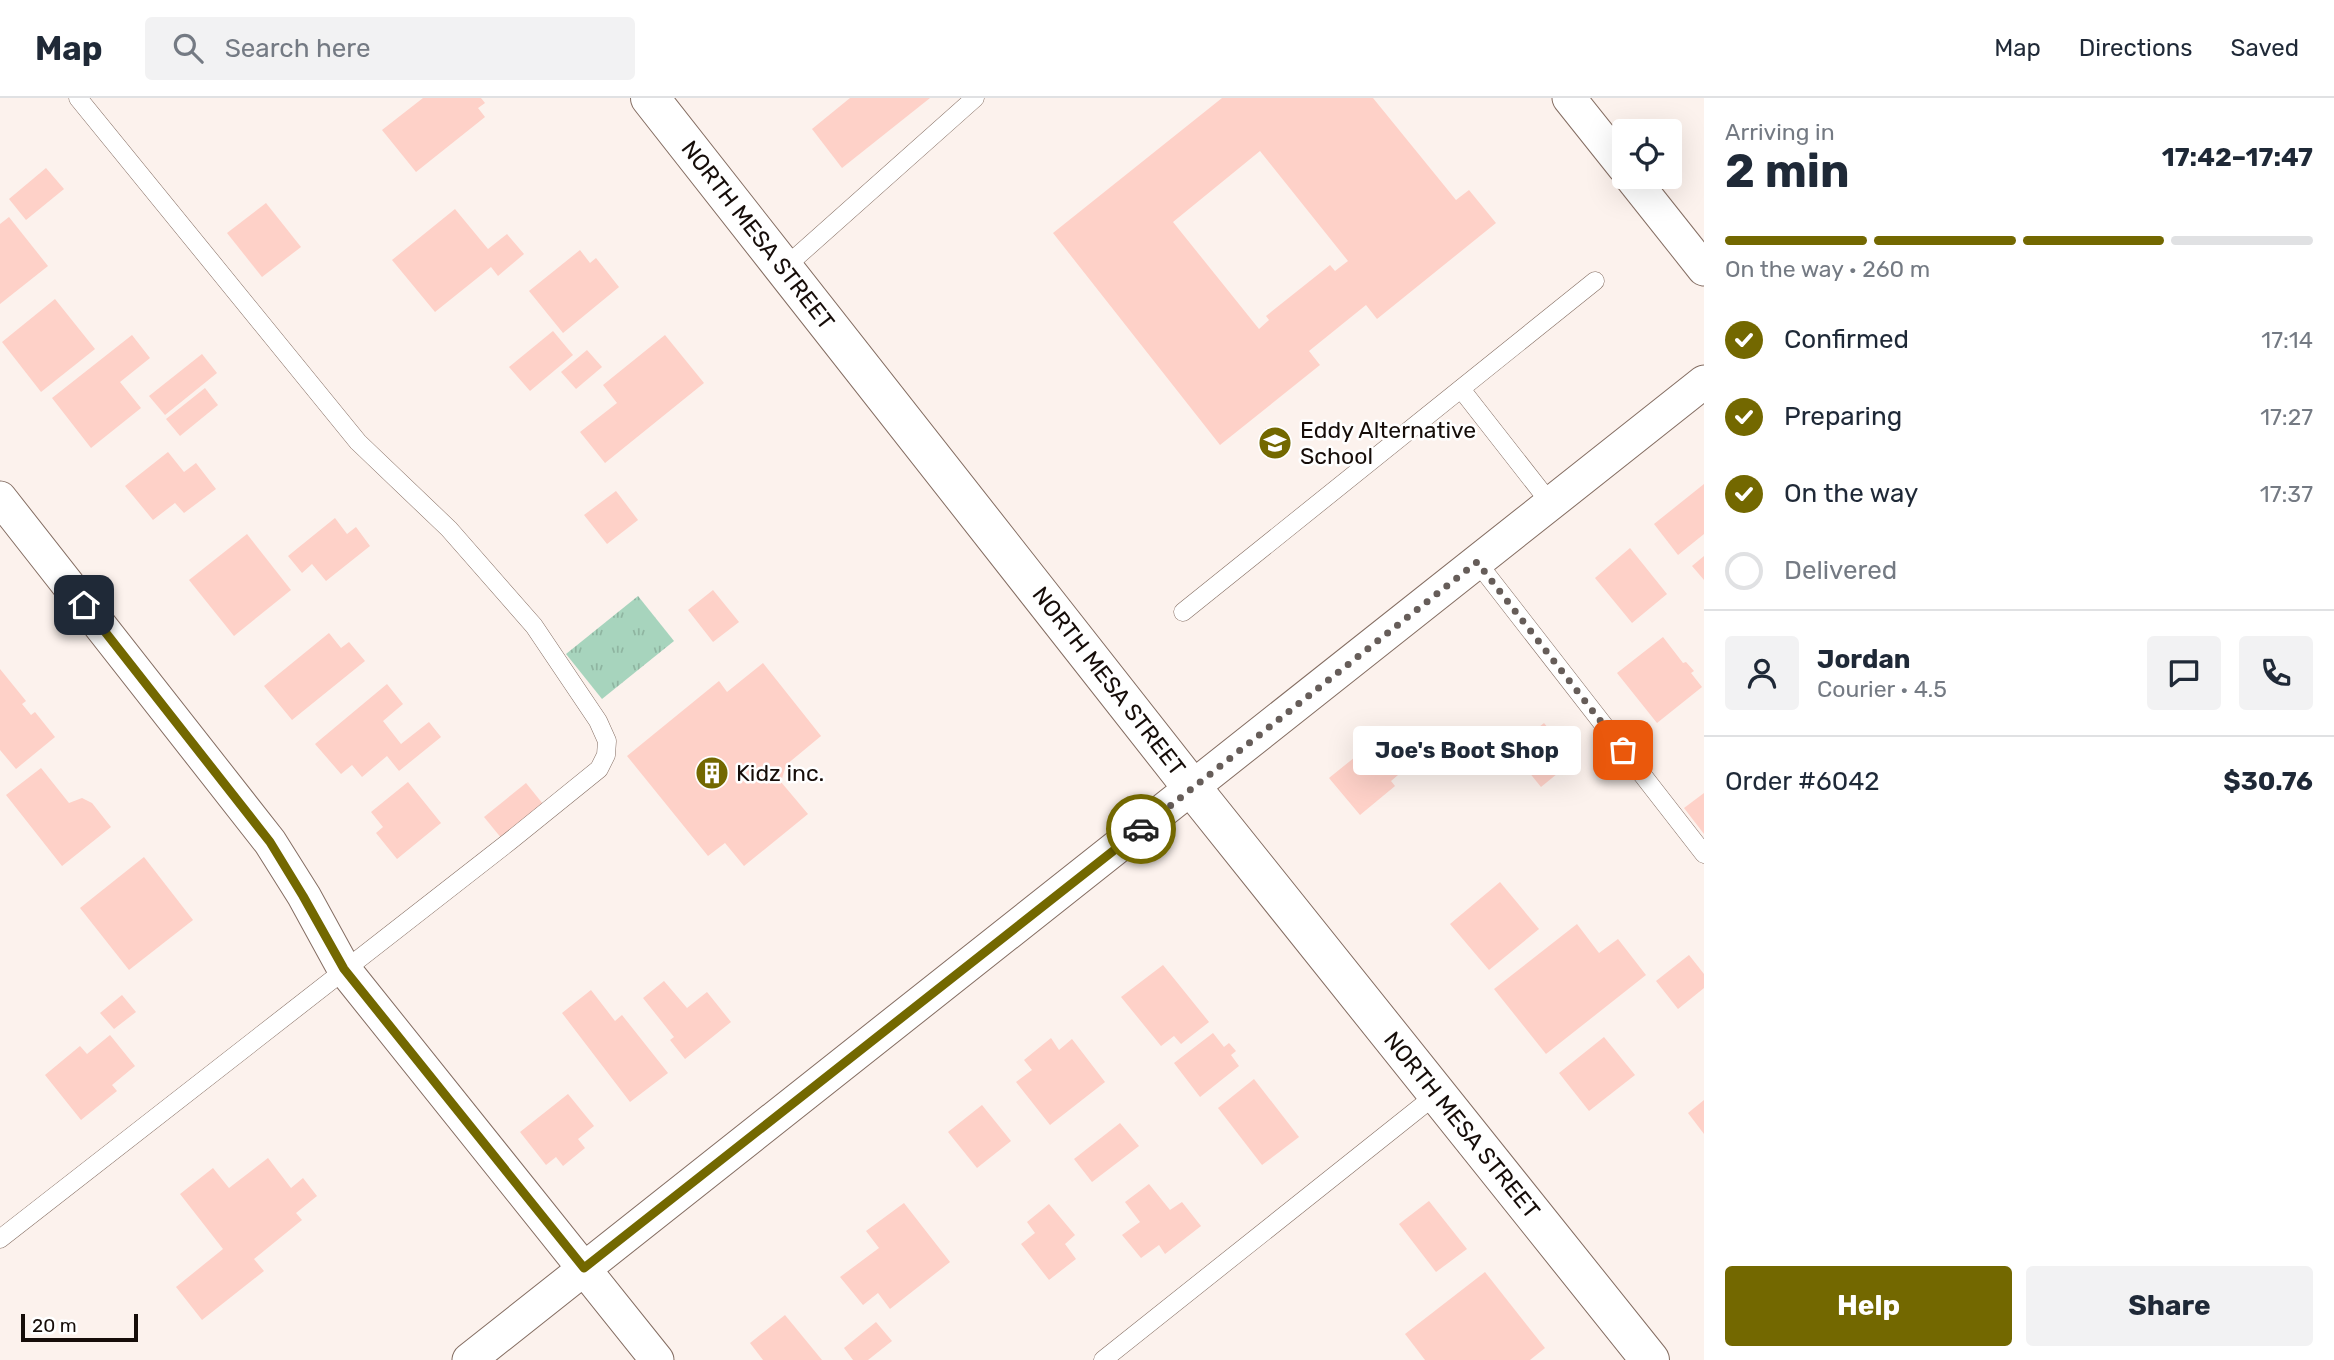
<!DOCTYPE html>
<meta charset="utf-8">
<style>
:root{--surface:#fff;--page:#f2f2f3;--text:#1f2937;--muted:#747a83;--line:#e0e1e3;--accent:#736800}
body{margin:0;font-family:Rubik,sans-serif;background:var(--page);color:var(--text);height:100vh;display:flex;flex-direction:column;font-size:26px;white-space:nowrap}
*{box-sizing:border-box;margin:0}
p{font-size:23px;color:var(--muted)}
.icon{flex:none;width:38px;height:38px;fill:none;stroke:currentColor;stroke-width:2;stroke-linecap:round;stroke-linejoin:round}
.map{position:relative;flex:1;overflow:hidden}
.drawer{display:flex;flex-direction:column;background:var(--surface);width:630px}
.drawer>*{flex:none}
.controls{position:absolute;left:1612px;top:21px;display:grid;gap:14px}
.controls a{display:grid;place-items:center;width:70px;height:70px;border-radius:7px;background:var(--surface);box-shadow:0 7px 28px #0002;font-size:35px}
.scale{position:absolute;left:21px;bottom:18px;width:117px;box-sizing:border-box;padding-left:7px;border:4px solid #160d09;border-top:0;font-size:19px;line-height:24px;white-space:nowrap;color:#160d09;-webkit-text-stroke:5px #fff;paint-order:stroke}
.pin{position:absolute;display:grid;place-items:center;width:60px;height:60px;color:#fff;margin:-30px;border-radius:14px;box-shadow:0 4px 10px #0006}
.courier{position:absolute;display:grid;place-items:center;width:70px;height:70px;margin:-35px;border:5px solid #736800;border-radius:50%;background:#fff;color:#222;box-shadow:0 2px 9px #0007}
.bubble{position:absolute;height:49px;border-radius:7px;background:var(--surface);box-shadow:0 7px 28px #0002;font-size:23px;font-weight:700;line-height:49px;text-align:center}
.headline em{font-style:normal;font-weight:700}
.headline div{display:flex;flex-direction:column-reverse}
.headline{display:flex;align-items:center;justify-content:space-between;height:119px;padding:0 21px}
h1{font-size:46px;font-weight:700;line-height:52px}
.bar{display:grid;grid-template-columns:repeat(4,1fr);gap:10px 7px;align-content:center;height:84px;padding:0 21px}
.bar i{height:9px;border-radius:5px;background:var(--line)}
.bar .current{background:var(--accent)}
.bar p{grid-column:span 4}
.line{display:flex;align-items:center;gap:18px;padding:0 21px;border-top:2px solid var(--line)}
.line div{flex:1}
.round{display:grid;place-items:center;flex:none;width:74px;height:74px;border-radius:7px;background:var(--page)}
ol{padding:0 21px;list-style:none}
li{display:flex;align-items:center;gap:21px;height:77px}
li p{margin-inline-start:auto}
li .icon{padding:7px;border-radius:50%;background:var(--accent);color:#fff;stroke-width:4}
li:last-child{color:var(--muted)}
li i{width:38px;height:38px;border:4px solid var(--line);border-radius:50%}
.action{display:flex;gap:14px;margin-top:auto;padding:14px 21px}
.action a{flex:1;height:80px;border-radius:7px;background:var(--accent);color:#fff;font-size:28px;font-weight:700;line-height:80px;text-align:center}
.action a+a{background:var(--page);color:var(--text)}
header{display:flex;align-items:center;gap:42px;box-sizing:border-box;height:98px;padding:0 35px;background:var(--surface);border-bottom:2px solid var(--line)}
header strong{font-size:33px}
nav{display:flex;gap:38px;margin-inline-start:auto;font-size:24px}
.search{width:490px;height:63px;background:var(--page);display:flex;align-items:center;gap:18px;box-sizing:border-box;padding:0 24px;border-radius:7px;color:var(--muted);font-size:26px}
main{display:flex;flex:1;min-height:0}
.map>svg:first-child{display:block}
.park{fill:url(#park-tufts)}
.building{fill:#fed1c8;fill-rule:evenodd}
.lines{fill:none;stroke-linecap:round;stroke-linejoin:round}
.service-casing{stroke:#846d62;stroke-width:19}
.minor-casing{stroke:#846d62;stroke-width:35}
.tertiary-casing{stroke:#846d62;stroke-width:40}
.service{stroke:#fff;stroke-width:18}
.minor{stroke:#fff;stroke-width:33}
.tertiary{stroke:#fff;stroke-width:38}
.done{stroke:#665d59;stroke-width:7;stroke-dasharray:0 12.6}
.route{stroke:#736800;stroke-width:9}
.labels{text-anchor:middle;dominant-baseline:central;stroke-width:5;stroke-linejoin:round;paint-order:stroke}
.street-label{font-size:23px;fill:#160d09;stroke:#fff}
.poi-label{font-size:23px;fill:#160d09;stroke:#fff;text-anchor:start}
</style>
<header>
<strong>Map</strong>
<div class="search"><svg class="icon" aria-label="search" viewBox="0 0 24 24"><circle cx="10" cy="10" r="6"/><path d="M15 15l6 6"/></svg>Search here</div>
<nav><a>Map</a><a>Directions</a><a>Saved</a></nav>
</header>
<main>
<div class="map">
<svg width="1704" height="1262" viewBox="0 0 1704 1262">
<defs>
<pattern id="park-tufts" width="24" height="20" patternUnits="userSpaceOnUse" patternTransform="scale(1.75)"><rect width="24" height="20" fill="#a7d4bd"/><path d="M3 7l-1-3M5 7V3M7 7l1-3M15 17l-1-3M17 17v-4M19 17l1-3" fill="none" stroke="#8fb5a1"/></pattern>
</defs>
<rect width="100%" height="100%" fill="#fcf2ed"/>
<!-- park -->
<polygon class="park" points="638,498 674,543 602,601 566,556"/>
<!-- building -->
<g class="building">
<polygon points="423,0 481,0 485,5 478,10 485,19 416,74 382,32"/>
<polygon points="850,0 930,0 842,70 812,31"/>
<path d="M1222,0H1373L1456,102L1469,92L1496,125L1377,221L1366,207L1309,253L1320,267L1220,347L1053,135ZM1260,53L1348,163L1335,173L1330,167L1266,218L1269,222L1259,231L1173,124Z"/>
<polygon points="46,70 64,91 26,122 9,101"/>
<polygon points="266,105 301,149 262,179 227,135"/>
<polygon points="455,111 488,151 507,136 524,156 498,178 491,169 435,214 392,162"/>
<polygon points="9,119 48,168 0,206 0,126"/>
<polygon points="580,152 590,165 596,160 619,189 563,235 529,193"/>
<polygon points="55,201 95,251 41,294 2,244"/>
<polygon points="553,233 573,257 530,293 509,269"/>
<polygon points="132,237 150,260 120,284 141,310 91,350 52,300"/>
<polygon points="665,237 704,285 605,365 580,334 617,305 603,287"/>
<polygon points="587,252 602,269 576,291 561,274"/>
<polygon points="202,256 217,275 165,317 149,298"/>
<polygon points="205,290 218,307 180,338 166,321"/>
<polygon points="168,354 184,374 196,365 216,391 184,415 175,405 153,422 125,388"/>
<polygon points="1704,386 1704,436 1678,457 1654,426"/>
<polygon points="616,393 638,422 607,446 584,417"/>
<polygon points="335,420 347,436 356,429 370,448 326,483 312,466 302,475 288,458"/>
<polygon points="247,436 291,492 234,538 189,482"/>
<polygon points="1630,450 1667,496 1632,525 1595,480"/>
<polygon points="1704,458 1704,482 1692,468"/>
<polygon points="713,492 739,524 713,544 688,512"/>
<polygon points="329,535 341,550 349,544 365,563 292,622 264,588"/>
<polygon points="1663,539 1683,565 1686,564 1694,573 1691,575 1702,589 1657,625 1617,575"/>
<polygon points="763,565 821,638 786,667 781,684 808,716 744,768 725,745 708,758 627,658 719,583 727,594"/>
<polygon points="0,571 26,603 22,606 31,617 35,614 55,639 16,671 0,652"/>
<polygon points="387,586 403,606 383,623 401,646 429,624 441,639 399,673 387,658 362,679 352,667 341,676 315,646"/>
<polygon points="1544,625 1574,662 1541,689 1511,652"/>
<polygon points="1383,645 1405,671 1391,683 1395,688 1360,717 1329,680 1365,651 1369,657"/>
<polygon points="41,670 69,705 82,700 92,705 111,729 62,768 6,697"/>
<polygon points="408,684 441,725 397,761 376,735 383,729 371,714"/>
<polygon points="526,685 543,706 502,741 484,719"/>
<polygon points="1704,695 1704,736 1684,710"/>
<polygon points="144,759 193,822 129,872 80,810"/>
<polygon points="1500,784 1539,831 1489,872 1450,826"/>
<polygon points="1577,826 1599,855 1618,841 1646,877 1546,956 1494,891"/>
<polygon points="1689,857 1704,876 1704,890 1678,911 1656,883"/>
<polygon points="1163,867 1209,924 1181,946 1174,938 1161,948 1121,899"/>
<polygon points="664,883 687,910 707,894 731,924 685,961 670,942 674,939 643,900"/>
<polygon points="591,892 615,923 622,917 668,975 630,1004 562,915"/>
<polygon points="122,897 136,914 114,931 100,915"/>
<polygon points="1213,935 1224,949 1229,945 1236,953 1231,957 1239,968 1200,999 1174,965"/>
<polygon points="110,937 135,968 112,987 117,993 81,1022 45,977 80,948 87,956"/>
<polygon points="1604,939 1635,977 1589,1013 1559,975"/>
<polygon points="1051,940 1059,952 1072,941 1105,984 1050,1027 1016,984 1032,972 1024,962"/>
<polygon points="1254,981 1299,1039 1262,1067 1218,1010"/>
<polygon points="568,996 594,1028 578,1041 585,1050 563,1068 556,1059 546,1067 520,1034"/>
<polygon points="1704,1002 1704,1036 1688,1015"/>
<polygon points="982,1007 1011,1043 977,1070 948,1034"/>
<polygon points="1120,1025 1139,1048 1092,1084 1074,1061"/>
<polygon points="268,1060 291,1090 303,1080 317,1098 296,1115 302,1122 254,1161 264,1173 202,1222 176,1189 223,1151 180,1096 213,1070 229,1090"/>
<polygon points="1149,1086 1170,1112 1182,1104 1201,1128 1165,1156 1159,1147 1141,1160 1122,1137 1140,1124 1125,1104"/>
<polygon points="1429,1103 1467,1151 1436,1174 1399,1126"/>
<polygon points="904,1105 950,1164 890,1211 878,1195 863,1207 840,1179 879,1150 866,1133"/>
<polygon points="1049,1106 1075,1137 1065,1146 1076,1161 1049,1182 1021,1146 1035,1135 1027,1124"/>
<polygon points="1485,1174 1545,1250 1530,1262 1425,1262 1405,1236"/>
<polygon points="785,1217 822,1262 763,1262 750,1245"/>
<polygon points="876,1224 892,1243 868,1262 853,1262 844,1250"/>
</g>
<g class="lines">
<defs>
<g id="service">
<polyline points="784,170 975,0"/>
<polyline points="1461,291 1551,406"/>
<polyline points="1477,464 1704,756"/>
<polyline points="1183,514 1595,183"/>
<polyline points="0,1141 510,743 599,671 606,657 607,643 598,623 534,528 449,431 358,344 78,0"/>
<polyline points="1103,1262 1437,996"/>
</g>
<g id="minor">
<polyline points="1569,0 1624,69"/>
<polyline points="1631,79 1704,171"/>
<polyline points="0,400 270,744 304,798 344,871 657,1262"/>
<polyline points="469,1262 1704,284"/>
</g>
<polyline id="tertiary" points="650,0 1193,691 1650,1262"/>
</defs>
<!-- service casing -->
<use href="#service" class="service-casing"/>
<!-- minor casing -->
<use href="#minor" class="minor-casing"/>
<!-- tertiary casing -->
<use href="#tertiary" class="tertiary-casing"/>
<!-- service -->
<use href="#service" class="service"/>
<!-- minor -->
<use href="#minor" class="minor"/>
<!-- tertiary -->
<use href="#tertiary" class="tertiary"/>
</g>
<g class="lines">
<!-- done -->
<polyline class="done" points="1141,731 1477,464 1623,652"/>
<!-- route -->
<polyline class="route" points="84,507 270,744 303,798 344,871 584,1170 1141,731"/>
</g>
<!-- icons -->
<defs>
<symbol id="school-disc" viewBox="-11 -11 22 22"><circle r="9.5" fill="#736800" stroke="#fff"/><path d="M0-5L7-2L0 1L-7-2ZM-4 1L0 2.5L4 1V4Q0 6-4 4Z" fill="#fff"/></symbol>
<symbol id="building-disc" viewBox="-11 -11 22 22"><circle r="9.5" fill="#736800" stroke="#fff"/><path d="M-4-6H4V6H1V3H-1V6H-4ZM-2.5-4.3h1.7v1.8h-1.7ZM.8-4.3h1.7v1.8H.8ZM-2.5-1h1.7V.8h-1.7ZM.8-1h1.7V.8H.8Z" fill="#fff"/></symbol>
</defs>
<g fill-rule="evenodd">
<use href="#school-disc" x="1256" y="326" width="38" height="38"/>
<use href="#building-disc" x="693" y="656" width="38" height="38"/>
</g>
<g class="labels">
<!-- street labels -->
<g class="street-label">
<text transform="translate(758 137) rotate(52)">NORTH MESA STREET</text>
<text transform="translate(1109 583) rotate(52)">NORTH MESA STREET</text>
<text transform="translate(1462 1027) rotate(51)">NORTH MESA STREET</text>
</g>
<!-- poi labels -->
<g class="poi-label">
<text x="1300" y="332">Eddy Alternative<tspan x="1300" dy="26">School</tspan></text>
<text x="736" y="675">Kidz inc.</text>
</g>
</g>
</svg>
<div class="controls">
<a><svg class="icon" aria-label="locate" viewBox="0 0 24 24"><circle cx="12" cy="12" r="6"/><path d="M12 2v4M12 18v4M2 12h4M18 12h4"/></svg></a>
</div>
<div class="scale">20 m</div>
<div class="pin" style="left:1623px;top:652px;background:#ea580c"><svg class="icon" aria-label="bag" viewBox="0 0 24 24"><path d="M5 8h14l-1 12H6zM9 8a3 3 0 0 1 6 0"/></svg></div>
<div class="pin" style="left:84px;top:507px;background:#1f2937"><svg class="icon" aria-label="home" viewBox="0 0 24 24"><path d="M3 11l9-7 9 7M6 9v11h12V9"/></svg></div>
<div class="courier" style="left:1141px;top:731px"><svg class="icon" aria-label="car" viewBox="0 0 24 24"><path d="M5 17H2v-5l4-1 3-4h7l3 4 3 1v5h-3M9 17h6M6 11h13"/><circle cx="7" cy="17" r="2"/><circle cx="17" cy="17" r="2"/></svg></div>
<div class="bubble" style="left:1353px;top:628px;width:228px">Joe's Boot Shop</div>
</div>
<section class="drawer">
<div class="headline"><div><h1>2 min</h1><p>Arriving in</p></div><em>17:42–17:47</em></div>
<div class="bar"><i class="current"></i><i class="current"></i><i class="current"></i><i></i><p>On the way · 260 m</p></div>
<ol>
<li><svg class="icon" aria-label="check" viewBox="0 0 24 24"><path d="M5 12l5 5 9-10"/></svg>Confirmed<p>17:14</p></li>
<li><svg class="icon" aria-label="check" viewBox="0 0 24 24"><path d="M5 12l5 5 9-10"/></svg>Preparing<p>17:27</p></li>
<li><svg class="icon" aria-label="check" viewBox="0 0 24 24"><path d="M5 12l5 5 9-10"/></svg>On the way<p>17:37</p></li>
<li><i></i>Delivered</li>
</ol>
<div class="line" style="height:126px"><a class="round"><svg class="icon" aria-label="person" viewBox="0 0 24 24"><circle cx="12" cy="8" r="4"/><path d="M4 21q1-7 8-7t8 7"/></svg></a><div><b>Jordan</b><p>Courier · 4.5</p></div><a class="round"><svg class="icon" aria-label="chat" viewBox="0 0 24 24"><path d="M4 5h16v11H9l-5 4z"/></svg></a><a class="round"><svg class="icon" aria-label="phone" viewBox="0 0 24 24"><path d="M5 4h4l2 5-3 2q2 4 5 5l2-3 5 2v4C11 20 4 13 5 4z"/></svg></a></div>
<div class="line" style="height:91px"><div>Order #6042</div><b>$30.76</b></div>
<div class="action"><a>Help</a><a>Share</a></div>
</section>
</main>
